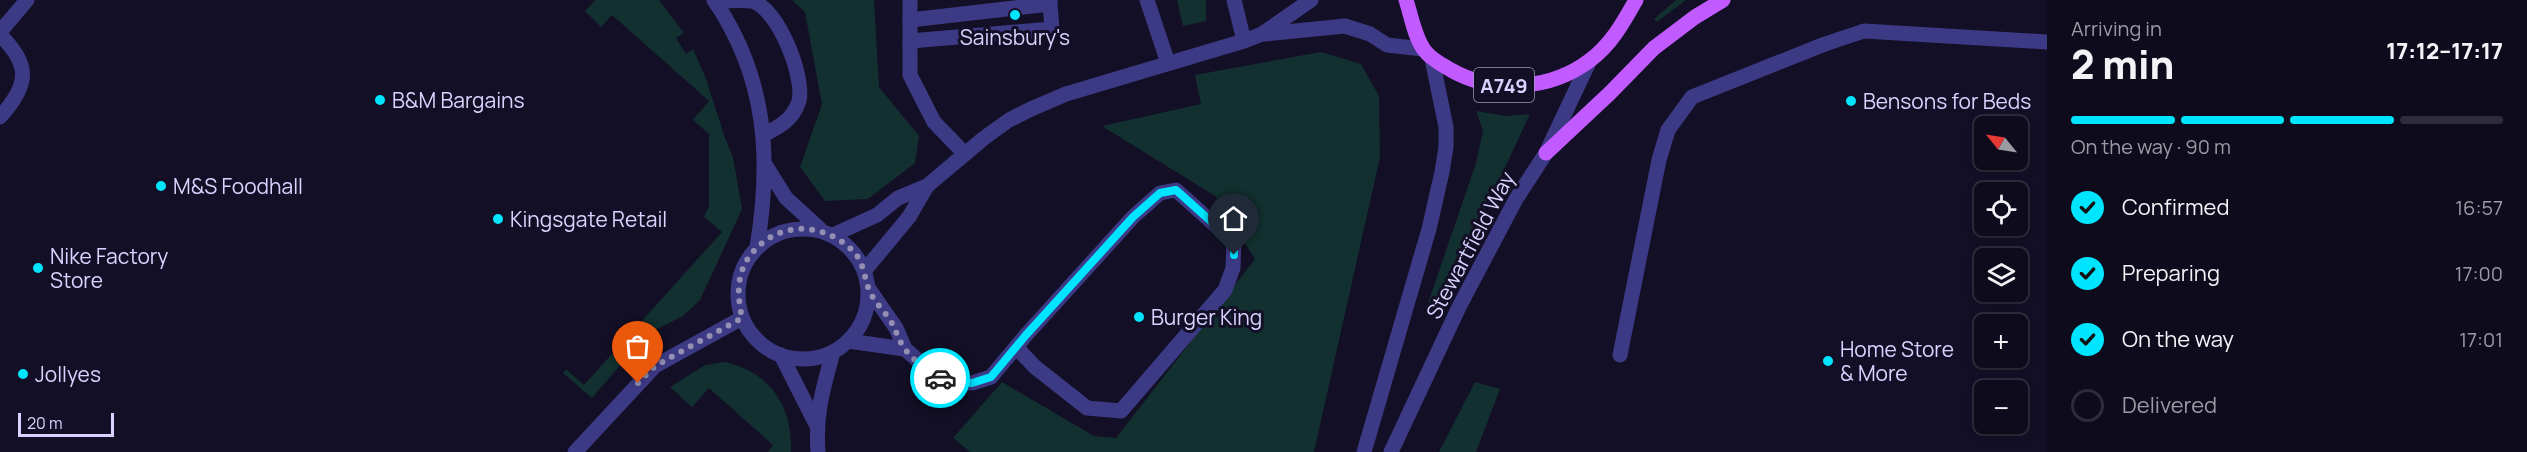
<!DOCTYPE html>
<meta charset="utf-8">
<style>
:root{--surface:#0e0b1c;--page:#1c1929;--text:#f1f3f6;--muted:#9b9ba3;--line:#2e2b3b;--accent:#00e5ff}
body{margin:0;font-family:Manrope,sans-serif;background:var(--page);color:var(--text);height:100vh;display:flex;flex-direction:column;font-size:22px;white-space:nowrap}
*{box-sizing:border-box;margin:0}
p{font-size:20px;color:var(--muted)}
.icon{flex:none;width:33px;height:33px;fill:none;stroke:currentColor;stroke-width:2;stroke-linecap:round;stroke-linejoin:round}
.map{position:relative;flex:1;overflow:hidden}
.details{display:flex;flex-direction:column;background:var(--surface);width:480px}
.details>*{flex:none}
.needle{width:39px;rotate:300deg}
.tools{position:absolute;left:1974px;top:116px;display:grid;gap:12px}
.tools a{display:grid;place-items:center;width:54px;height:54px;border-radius:9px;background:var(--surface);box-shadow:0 3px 9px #0003,0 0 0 2px var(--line);font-size:30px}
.scale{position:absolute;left:18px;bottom:15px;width:96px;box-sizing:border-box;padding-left:6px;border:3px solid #d9d4ff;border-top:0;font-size:16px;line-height:21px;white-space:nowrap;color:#d9d4ff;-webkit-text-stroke:4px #130f26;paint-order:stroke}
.pin{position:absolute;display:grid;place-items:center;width:51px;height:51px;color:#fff;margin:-62px -26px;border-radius:50% 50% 50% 0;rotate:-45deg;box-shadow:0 0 6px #0007}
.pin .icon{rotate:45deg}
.courier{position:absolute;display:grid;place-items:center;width:60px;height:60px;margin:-30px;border:4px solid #00e5ff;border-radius:50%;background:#fff;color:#222;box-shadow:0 2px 8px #0007}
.summary em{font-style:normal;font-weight:800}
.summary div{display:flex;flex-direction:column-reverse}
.summary{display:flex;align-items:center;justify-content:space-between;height:102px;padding:0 24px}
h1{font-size:39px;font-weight:800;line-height:45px}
.bar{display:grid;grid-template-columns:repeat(4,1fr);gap:9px 6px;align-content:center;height:72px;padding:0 24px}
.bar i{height:8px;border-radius:4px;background:var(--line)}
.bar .active{background:var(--accent)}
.bar p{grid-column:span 4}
ol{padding:0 24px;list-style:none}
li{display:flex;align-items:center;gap:18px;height:66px}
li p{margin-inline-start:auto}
li .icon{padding:6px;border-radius:50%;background:var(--accent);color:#111;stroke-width:4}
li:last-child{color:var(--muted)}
li i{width:33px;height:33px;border:3px solid var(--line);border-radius:50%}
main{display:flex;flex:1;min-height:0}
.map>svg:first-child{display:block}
.green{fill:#12302f}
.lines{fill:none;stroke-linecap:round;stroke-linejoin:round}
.service{stroke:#3d3a85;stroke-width:15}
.minor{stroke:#3d3a85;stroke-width:15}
.tertiary{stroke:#3d3a85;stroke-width:15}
.primary{stroke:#c25bff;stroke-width:15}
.done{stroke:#948fb3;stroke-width:6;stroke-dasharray:0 10.8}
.route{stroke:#00e5ff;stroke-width:8}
.poi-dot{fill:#00e5ff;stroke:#130f26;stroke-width:2}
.labels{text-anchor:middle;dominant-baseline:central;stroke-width:6;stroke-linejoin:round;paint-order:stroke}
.shield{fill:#130f26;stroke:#9e99be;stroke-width:1.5}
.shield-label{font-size:20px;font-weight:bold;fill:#d9d4ff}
.poi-label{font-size:21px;fill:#d9d4ff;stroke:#130f26;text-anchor:start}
.street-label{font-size:21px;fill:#d9d4ff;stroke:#130f26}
</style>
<main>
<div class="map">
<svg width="2047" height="452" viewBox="0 0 2047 452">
<rect width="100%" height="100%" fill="#130f26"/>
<!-- green -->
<g class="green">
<polygon points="595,0 659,0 684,33 676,38 686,54 693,49 705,76 725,138 733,157 742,209 700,300 683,316 655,330 628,356 592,398 563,373 566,369 584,385 722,232 704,217 709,206 709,134 693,120 709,101 612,15 601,27 585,11"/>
<polygon points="792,0 874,0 879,87 919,136 915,163 868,199 825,201 800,167 822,104 805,12"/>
<polygon points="1177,0 1206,0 1206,21 1183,26"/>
<polygon points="1676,0 1686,0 1657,22 1654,19"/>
<polygon points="1321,52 1361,64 1379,96 1380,157 1314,452 970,452 953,438 1002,382 1094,436 1116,438 1255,259 1215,196 1102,126 1201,104 1195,75"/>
<polygon points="1476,111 1506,116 1530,114 1435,317 1425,312 1476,163 1483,131"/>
<path d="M724,362C770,371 793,407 791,452H768L773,445L709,388L692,407L670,387L705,365Z"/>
<polygon points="1475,382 1500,389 1476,452 1439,452"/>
</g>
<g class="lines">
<!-- service -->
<g class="service">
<polyline points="910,0 910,75 934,122 965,154"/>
<polyline points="1147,0 1168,63"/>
<polyline points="1234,0 1244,41"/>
<path d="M715,1C726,1 741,0 752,1C778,8 805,77 799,101C793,120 779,127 763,135"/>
<polyline points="910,20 1050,4 1050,0"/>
<polyline points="0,32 27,0"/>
<path d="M0,35C32,66 28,86 0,117"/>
<polyline points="910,41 1052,29 1050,4"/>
<polyline points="869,289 896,328 905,349 935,375 947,382 972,383 991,377 1026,335 1133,217 1160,193 1176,190 1234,242 1233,268 1225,290 1121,411 1087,408 1035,367 1016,347"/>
<polyline points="848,341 905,349"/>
<polyline points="781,355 816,424"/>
<polyline points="1620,355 1659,160 1668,130 1692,97 1825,44 1864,31 2047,42"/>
<polyline points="575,452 655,366 742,318"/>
<path d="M818,452C815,414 823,389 833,352"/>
</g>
<!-- minor -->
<g class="minor">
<path d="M714,0C766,76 772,157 757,247"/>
<polyline points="1265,34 1345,26 1370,34 1387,45 1423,49"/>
<polyline points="766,166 786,198 820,229"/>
<circle cx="803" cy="294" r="65"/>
<polyline points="833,235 877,215 898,198 927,186 984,138 1009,120 1031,109 1066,94 1244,41 1262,34 1311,0"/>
<polyline points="865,270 909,217 927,186"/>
</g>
<!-- tertiary -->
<g class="tertiary">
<polyline points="1364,452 1429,229 1442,172 1446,147 1446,127 1432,59"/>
<polyline points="1391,452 1459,307 1516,199 1546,153 1590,60"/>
</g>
<!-- primary -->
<g class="primary">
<path d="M1406,0C1411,15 1415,39 1425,51C1432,60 1441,64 1451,70C1493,94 1550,90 1589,61C1611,45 1623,23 1636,0"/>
<polyline points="1546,153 1610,93 1654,48 1695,17 1723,0"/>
</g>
</g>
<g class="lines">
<!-- done -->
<path class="done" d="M638,383L655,366L742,318C738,298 736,278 747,260C772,221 822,219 854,252C864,263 864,277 869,290C873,300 884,311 890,320C896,329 898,340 905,349C912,359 929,372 940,378"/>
<!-- route -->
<polyline class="route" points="940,378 947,382 972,383 991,377 1026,335 1133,217 1160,193 1176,190 1234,242 1234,255"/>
</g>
<!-- markers -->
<g class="poi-dot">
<circle cx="1015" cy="15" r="6"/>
<circle cx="380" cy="100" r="6"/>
<circle cx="1851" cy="101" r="6"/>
<circle cx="161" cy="186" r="6"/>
<circle cx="498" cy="219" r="6"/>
<circle cx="38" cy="268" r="6"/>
<circle cx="1139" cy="317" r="6"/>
<circle cx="1828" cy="361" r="6"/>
<circle cx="23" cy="374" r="6"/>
</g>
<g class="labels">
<!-- shield labels -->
<rect class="shield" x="1474" y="68" width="60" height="34" rx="4.5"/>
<g class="shield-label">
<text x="1504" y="85">A749</text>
</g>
<!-- poi labels -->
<g class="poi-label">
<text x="1015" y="37" text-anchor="middle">Sainsbury's</text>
<text x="392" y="100">B&amp;M Bargains</text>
<text x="1863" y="101">Bensons for Beds</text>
<text x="173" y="186">M&amp;S Foodhall</text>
<text x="510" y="219">Kingsgate Retail</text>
<text x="50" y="256">Nike Factory<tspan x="50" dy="24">Store</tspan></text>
<text x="1151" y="317">Burger King</text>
<text x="1840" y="349">Home Store<tspan x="1840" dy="24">&amp; More</tspan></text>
<text x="35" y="374">Jollyes</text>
</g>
<!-- street labels -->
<g class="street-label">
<text transform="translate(1470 245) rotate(-62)">Stewartfield Way</text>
</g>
</g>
</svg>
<div class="tools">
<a><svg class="needle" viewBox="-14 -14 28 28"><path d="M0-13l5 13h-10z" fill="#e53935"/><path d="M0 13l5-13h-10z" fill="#9b9ba3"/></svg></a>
<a><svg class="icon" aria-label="locate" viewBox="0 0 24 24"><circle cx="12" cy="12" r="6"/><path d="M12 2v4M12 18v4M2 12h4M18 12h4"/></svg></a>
<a><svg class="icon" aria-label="layers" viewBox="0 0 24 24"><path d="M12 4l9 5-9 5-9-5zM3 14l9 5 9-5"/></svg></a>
<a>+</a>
<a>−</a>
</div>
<div class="scale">20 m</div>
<div class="pin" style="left:638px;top:383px;background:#ea580c"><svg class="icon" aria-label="bag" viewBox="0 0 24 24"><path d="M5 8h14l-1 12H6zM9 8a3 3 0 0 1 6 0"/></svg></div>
<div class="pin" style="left:1234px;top:255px;background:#1f2937"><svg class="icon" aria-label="home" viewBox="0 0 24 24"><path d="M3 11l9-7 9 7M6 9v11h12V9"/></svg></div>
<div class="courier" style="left:940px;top:378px"><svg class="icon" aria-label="car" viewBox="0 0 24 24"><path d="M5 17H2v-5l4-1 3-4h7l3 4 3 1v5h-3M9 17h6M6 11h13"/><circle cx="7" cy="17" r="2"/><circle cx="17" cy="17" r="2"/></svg></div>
</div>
<section class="details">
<div class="summary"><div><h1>2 min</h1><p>Arriving in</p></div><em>17:12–17:17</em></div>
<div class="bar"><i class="active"></i><i class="active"></i><i class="active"></i><i></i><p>On the way · 90 m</p></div>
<ol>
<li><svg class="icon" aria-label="check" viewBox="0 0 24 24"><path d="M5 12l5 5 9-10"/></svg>Confirmed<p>16:57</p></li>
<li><svg class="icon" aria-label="check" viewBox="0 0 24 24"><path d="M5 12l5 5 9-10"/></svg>Preparing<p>17:00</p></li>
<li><svg class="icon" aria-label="check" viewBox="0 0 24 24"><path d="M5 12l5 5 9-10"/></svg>On the way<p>17:01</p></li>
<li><i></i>Delivered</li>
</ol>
</section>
</main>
